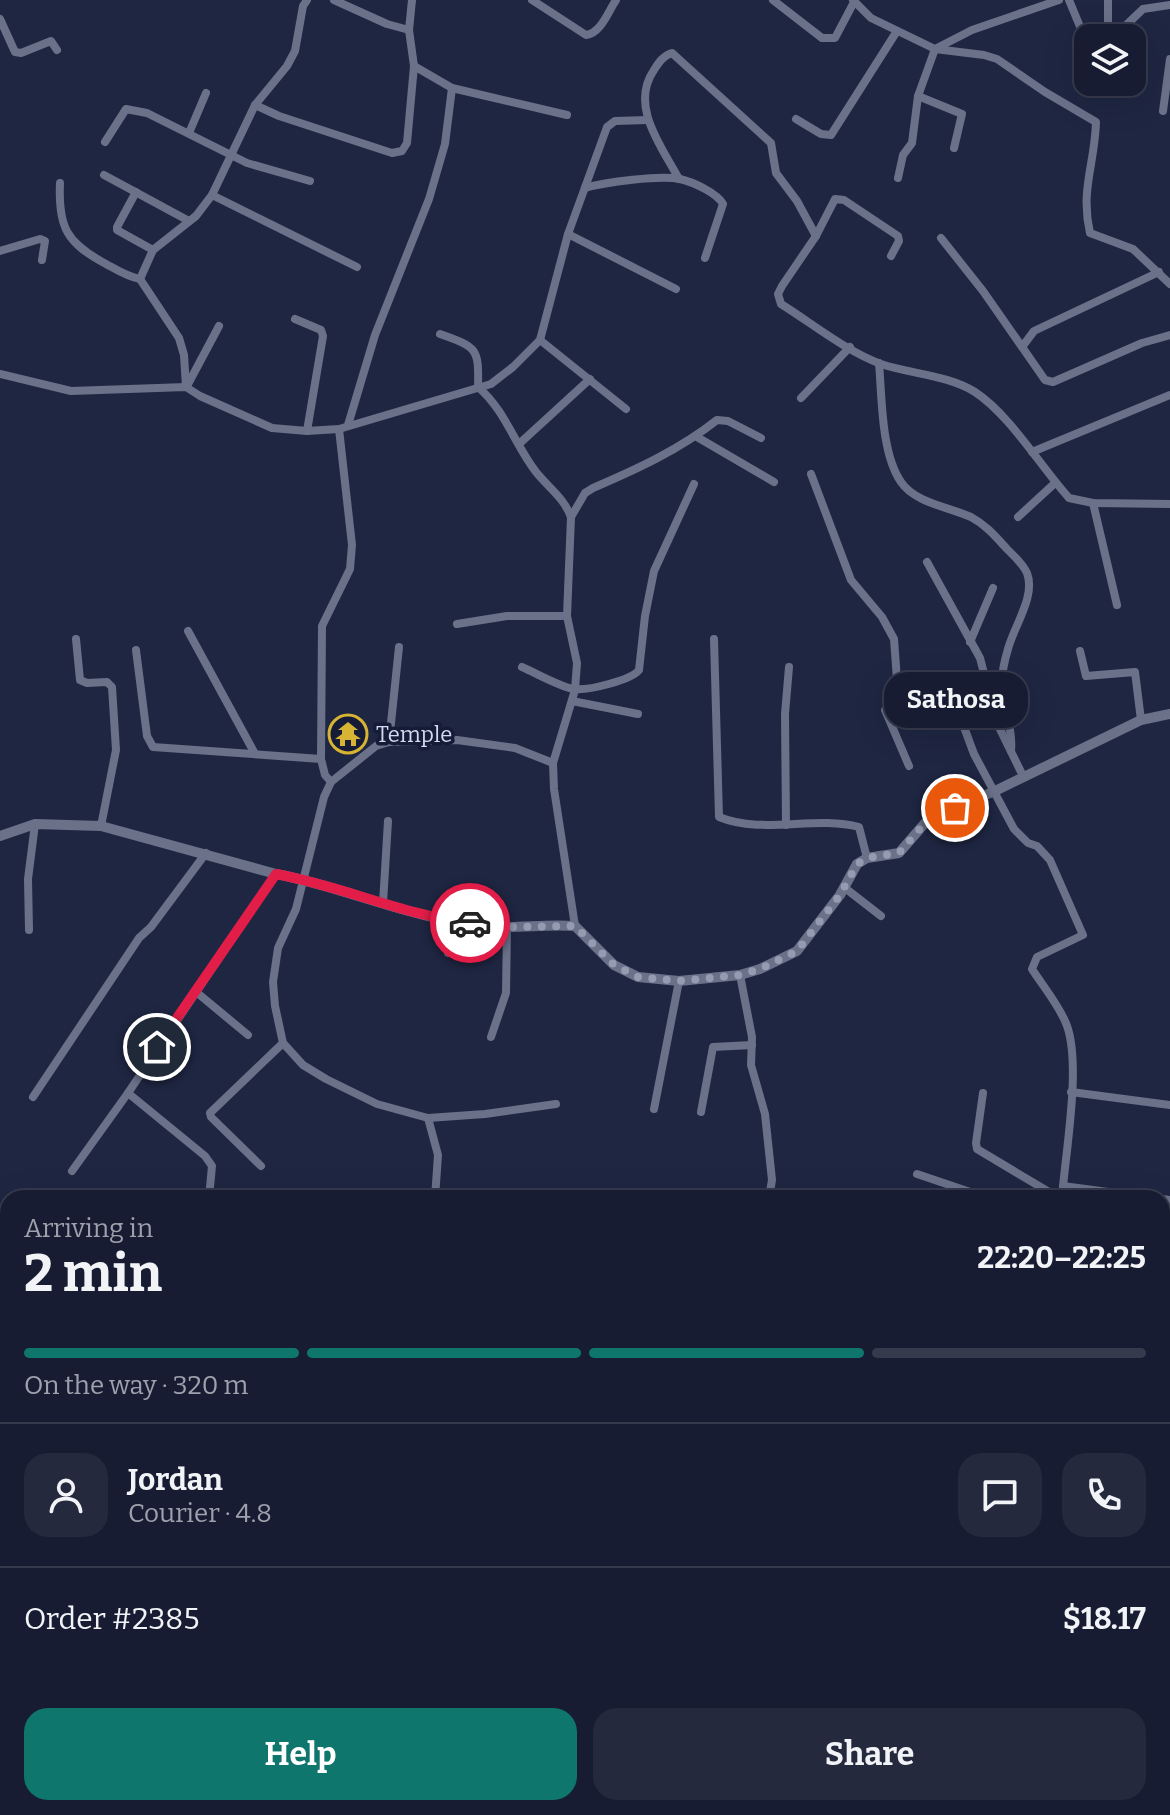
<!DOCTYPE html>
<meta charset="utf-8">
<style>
:root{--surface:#171c32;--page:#24293e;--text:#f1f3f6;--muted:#9ea1ac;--line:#363a4d;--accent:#0f766e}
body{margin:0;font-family:Bitter,serif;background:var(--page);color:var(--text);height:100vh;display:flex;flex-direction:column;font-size:30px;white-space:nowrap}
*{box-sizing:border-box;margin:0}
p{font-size:26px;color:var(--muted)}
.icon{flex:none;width:44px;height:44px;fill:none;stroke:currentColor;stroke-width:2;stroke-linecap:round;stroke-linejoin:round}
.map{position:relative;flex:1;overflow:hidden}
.details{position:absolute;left:0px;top:1190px;width:1170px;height:626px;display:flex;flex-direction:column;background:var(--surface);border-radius:24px 24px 0 0;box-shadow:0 8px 32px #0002,0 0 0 2px var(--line)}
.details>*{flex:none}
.tools{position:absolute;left:1074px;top:24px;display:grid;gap:16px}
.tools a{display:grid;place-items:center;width:72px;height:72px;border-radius:16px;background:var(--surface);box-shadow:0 8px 32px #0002,0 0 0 2px var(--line);font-size:40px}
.pin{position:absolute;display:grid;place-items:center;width:68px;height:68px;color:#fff;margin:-34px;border:4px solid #fff;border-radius:50%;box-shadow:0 2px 8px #0007}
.courier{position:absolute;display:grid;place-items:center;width:80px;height:80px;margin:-40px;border:6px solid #e11d48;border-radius:50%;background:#fff;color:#222;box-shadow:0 2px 10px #0007}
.bubble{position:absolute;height:56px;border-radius:24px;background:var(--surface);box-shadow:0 8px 32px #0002,0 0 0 2px var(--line);font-size:26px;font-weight:700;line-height:56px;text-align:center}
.headline em{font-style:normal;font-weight:700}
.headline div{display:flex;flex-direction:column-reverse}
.headline{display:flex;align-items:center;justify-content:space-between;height:136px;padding:0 24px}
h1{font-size:52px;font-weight:700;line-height:60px}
.bar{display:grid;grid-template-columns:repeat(4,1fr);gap:12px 8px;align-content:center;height:96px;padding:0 24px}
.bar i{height:10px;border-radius:6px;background:var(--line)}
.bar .selected{background:var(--accent)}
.bar p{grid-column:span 4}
.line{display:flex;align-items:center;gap:20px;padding:0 24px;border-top:2px solid var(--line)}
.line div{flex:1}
.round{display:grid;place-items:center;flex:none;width:84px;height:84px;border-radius:24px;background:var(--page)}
.primary-button{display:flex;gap:16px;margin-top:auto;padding:16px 24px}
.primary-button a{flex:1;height:92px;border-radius:24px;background:var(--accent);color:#fff;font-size:32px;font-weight:700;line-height:92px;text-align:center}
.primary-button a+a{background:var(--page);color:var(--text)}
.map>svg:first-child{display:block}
.green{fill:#5a2a21}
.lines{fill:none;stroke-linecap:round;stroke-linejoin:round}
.canal{stroke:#001606;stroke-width:9}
.minor{stroke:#6a7189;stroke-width:8}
.tertiary{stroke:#6a7189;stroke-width:10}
.done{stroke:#959bb1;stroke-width:8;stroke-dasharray:0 14.4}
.route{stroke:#e11d48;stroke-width:10}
.labels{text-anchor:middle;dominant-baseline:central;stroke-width:7;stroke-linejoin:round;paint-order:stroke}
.poi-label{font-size:22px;fill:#d4daed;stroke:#161c38;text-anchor:start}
</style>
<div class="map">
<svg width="1170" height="1815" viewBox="0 0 1170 1815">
<rect width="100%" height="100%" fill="#1f2642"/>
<!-- green -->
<polygon class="green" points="245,1808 546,1808 543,1815 195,1815 200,1809 242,1812"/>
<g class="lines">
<!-- canal -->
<g class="canal">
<polyline points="0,1256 8,1256"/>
<polyline points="0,1426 8,1427"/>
</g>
<!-- minor -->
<g class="minor">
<polyline points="334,0 387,24 409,30"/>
<path d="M532,0L586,35C601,33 608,12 616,0"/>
<polyline points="773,0 822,38 835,38 854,2"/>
<path d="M853,0L871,18L935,49L984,55L997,59L1045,92L1096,122C1095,163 1080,190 1090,233L1133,249L1170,284"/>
<polyline points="1069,0 1081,29 1104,34 1113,32"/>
<polyline points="1108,0 1108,23 1113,32 1119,32 1143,9 1170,5"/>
<polyline points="0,19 15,52 21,53 51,41 57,50"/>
<polyline points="452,88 567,115"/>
<polyline points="918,96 962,114 954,148"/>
<polyline points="255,105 279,116 392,153 402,151 407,143 414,66"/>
<polyline points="1163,111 1170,59"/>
<polyline points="796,119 821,134 831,135 897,31"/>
<polyline points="189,133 206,93"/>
<polyline points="105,142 126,109 147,113 247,163 310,181"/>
<polyline points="104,175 189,221"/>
<polyline points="898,178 903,155 912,143 918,96 935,49 972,30 1059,0"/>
<path d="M679,179C662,147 629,106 654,70C659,62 663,56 672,53L771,143L776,173L797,201L816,236"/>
<path d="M60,183C58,228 67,243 106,264C117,270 128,277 140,279"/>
<path d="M585,188C605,182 660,175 680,179C693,182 717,193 723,204L705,258"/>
<polyline points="136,192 117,227 117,230 153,250"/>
<polyline points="212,195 357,267"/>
<polyline points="568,234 676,289"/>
<polyline points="941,238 983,291 1045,380 1053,382 1142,343 1170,335"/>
<polyline points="0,251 40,239 45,241 42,260"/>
<path d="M891,256L899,241L898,236L844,200L835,199L816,236L782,286L778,294L781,304C813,324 846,351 881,364C911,374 948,375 975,392C1010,415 1041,467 1069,498L1093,503L1170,504"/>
<polyline points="295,319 321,330 323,336 307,431"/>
<path d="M440,334C477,347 479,348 478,387"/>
<polyline points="540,340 626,409"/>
<polyline points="1022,347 1034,331 1159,272"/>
<path d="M879,363C882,397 881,453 901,482C915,503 949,507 971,517C986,525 996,537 1007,549C1014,556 1023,564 1027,573C1036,596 1014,626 1008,649C1004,662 1001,677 1002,691C1004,712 1013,729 1011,751"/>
<polyline points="0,374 71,391 186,387 200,396 272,428 307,431 339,429 491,384 513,367 540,340 568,234 607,127 615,121 647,120"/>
<polyline points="187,386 219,326"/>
<polyline points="186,387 184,355 179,338 140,279 153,250 196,216 212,195 255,105 287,66 295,51 303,6 307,0"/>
<path d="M478,387C505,410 515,445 536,472C549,488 564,498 571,517L567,616L577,663L575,690L553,763L554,789L575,926"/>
<polyline points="801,398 850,347"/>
<polyline points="348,425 375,335 429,199 445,144 452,88 414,66 409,30 412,0"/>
<polyline points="339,429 352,545 350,569 322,626 321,759 325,775 331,782 324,797 296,909 278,948 273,982 275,1006 283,1043 303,1065 326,1079 377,1104 428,1118 485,1114 556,1104"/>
<polyline points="697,437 774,482"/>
<polyline points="519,444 590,379"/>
<polyline points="1032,452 1170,395"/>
<polyline points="811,474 851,580 882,617 894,639 897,680 901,696"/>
<polyline points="1093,503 1117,605"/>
<path d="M571,517L585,493L593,488C637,469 679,450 717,420L728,421L761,438"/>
<polyline points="1018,517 1055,483"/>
<polyline points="927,562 980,658 997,723 1023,776"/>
<polyline points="457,624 507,616 567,616"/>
<polyline points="188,631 254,752"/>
<polyline points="76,639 80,680 87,683 107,682 112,687 116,750 101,826"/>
<path d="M714,639L719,817C763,835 815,815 859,827L867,858"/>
<polyline points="970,642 993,588"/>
<polyline points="136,650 147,736 153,747 321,759"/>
<polyline points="1080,651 1086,676 1135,672 1141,720"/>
<path d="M522,667C536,673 560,687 574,689C587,691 632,680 639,670L645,616L654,571L694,484"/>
<polyline points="572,701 638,714"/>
<polyline points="389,742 399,647"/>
<path d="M909,766L885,710C899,690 925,688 947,688L951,692L974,754L1014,829L1028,843L1037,846L1050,860L1083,935L1037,957L1032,969C1043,986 1057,1003 1065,1021C1083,1059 1065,1154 1062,1198"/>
<polyline points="331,782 376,746 389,742 457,740 515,748 553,763"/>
<polyline points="786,825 785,714 789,667"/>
<polyline points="845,888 881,916"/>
<polyline points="383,903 388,821"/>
<polyline points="29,930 28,879 35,824"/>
<polyline points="448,953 453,921"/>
<polyline points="740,975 752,1037 751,1065 765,1114 772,1180 769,1198"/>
<polyline points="195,991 248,1035"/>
<polyline points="491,1037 506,993 507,927"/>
<polyline points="1071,1092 1170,1105"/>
<polyline points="983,1093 976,1143 977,1149 1049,1192 1062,1197"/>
<polyline points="33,1097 139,938 151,927 206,853"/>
<polyline points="654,1109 679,981"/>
<polyline points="701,1112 713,1047 752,1045"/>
<polyline points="428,1118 438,1155 435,1198"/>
<polyline points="261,1166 211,1117 210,1113 283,1043"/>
<polyline points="72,1171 128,1093"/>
<polyline points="917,1174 988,1198"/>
<polyline points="1063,1186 1153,1198"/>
<polyline points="209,1198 212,1166 205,1156 128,1093 276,874"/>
<polyline points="1162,1199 1170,1200"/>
<polyline points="1162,1269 1170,1269"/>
<polyline points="1162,1452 1170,1456"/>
<polyline points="0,1525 8,1524"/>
<polyline points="1162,1721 1170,1718"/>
<polyline points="1162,1757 1170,1765"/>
<polyline points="389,1808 393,1815"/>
<polyline points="751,1808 754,1815"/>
<polyline points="815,1808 818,1815"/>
<polyline points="847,1808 852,1815"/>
<polyline points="1144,1808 1155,1815"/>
<polyline points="332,1815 337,1808"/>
<polyline points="610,1815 624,1808"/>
<polyline points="1168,1815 1170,1813"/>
</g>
<!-- tertiary -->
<g class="tertiary">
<path d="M0,836L35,824L101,826L276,874C335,885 391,910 451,921C468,924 488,926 506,927C529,927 552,924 575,926L614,965L638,977L679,981L740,975L760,969L797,951L840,895L857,864L867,858L899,853L925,823L935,816L995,791L1141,720L1170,714"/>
<polyline points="1162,1395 1170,1364"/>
<polyline points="831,1815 841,1808"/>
</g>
</g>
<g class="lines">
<!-- done -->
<polyline class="done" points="470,923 507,927 575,926 614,965 638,977 679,981 740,975 760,969 797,951 840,895 857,864 867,858 899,853 925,823 955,808"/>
<!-- route -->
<path class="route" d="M157,1047L276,874C342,886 403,915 470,923"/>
</g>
<!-- icons -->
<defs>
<symbol id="temple-ring" viewBox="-11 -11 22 22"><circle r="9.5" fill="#161c38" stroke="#d8b434" stroke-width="1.5"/><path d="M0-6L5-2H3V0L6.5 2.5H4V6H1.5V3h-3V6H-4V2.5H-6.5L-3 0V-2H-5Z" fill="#d8b434"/></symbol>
</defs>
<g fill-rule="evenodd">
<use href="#temple-ring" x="326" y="712" width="44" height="44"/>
</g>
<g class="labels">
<!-- poi labels -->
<g class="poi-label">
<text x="376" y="734">Temple</text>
</g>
</g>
</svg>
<div class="tools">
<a><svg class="icon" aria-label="layers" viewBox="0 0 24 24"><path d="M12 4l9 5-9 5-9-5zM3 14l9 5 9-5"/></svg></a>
</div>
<div class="pin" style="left:955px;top:808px;background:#ea580c"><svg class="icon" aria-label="bag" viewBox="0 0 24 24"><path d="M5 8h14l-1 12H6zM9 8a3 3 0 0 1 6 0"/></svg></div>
<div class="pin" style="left:157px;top:1047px;background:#1f2937"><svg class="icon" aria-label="home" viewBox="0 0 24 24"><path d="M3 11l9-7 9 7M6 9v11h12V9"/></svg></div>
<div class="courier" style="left:470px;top:923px"><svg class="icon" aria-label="car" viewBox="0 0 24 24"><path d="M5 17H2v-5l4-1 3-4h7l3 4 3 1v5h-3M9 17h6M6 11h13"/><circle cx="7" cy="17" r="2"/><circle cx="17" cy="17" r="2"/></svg></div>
<div class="bubble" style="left:884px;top:672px;width:144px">Sathosa</div>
<section class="details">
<div class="headline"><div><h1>2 min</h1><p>Arriving in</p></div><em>22:20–22:25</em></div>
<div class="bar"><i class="selected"></i><i class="selected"></i><i class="selected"></i><i></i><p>On the way · 320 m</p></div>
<div class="line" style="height:144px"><a class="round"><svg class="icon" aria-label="person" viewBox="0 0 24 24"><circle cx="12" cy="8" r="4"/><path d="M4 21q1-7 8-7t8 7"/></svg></a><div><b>Jordan</b><p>Courier · 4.8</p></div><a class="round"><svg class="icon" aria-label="chat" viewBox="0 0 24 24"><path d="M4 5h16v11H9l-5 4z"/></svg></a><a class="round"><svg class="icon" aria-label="phone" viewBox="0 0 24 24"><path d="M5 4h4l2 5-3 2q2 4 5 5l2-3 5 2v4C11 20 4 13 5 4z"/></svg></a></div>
<div class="line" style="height:104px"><div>Order #2385</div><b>$18.17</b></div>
<div class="primary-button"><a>Help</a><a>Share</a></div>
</section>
</div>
